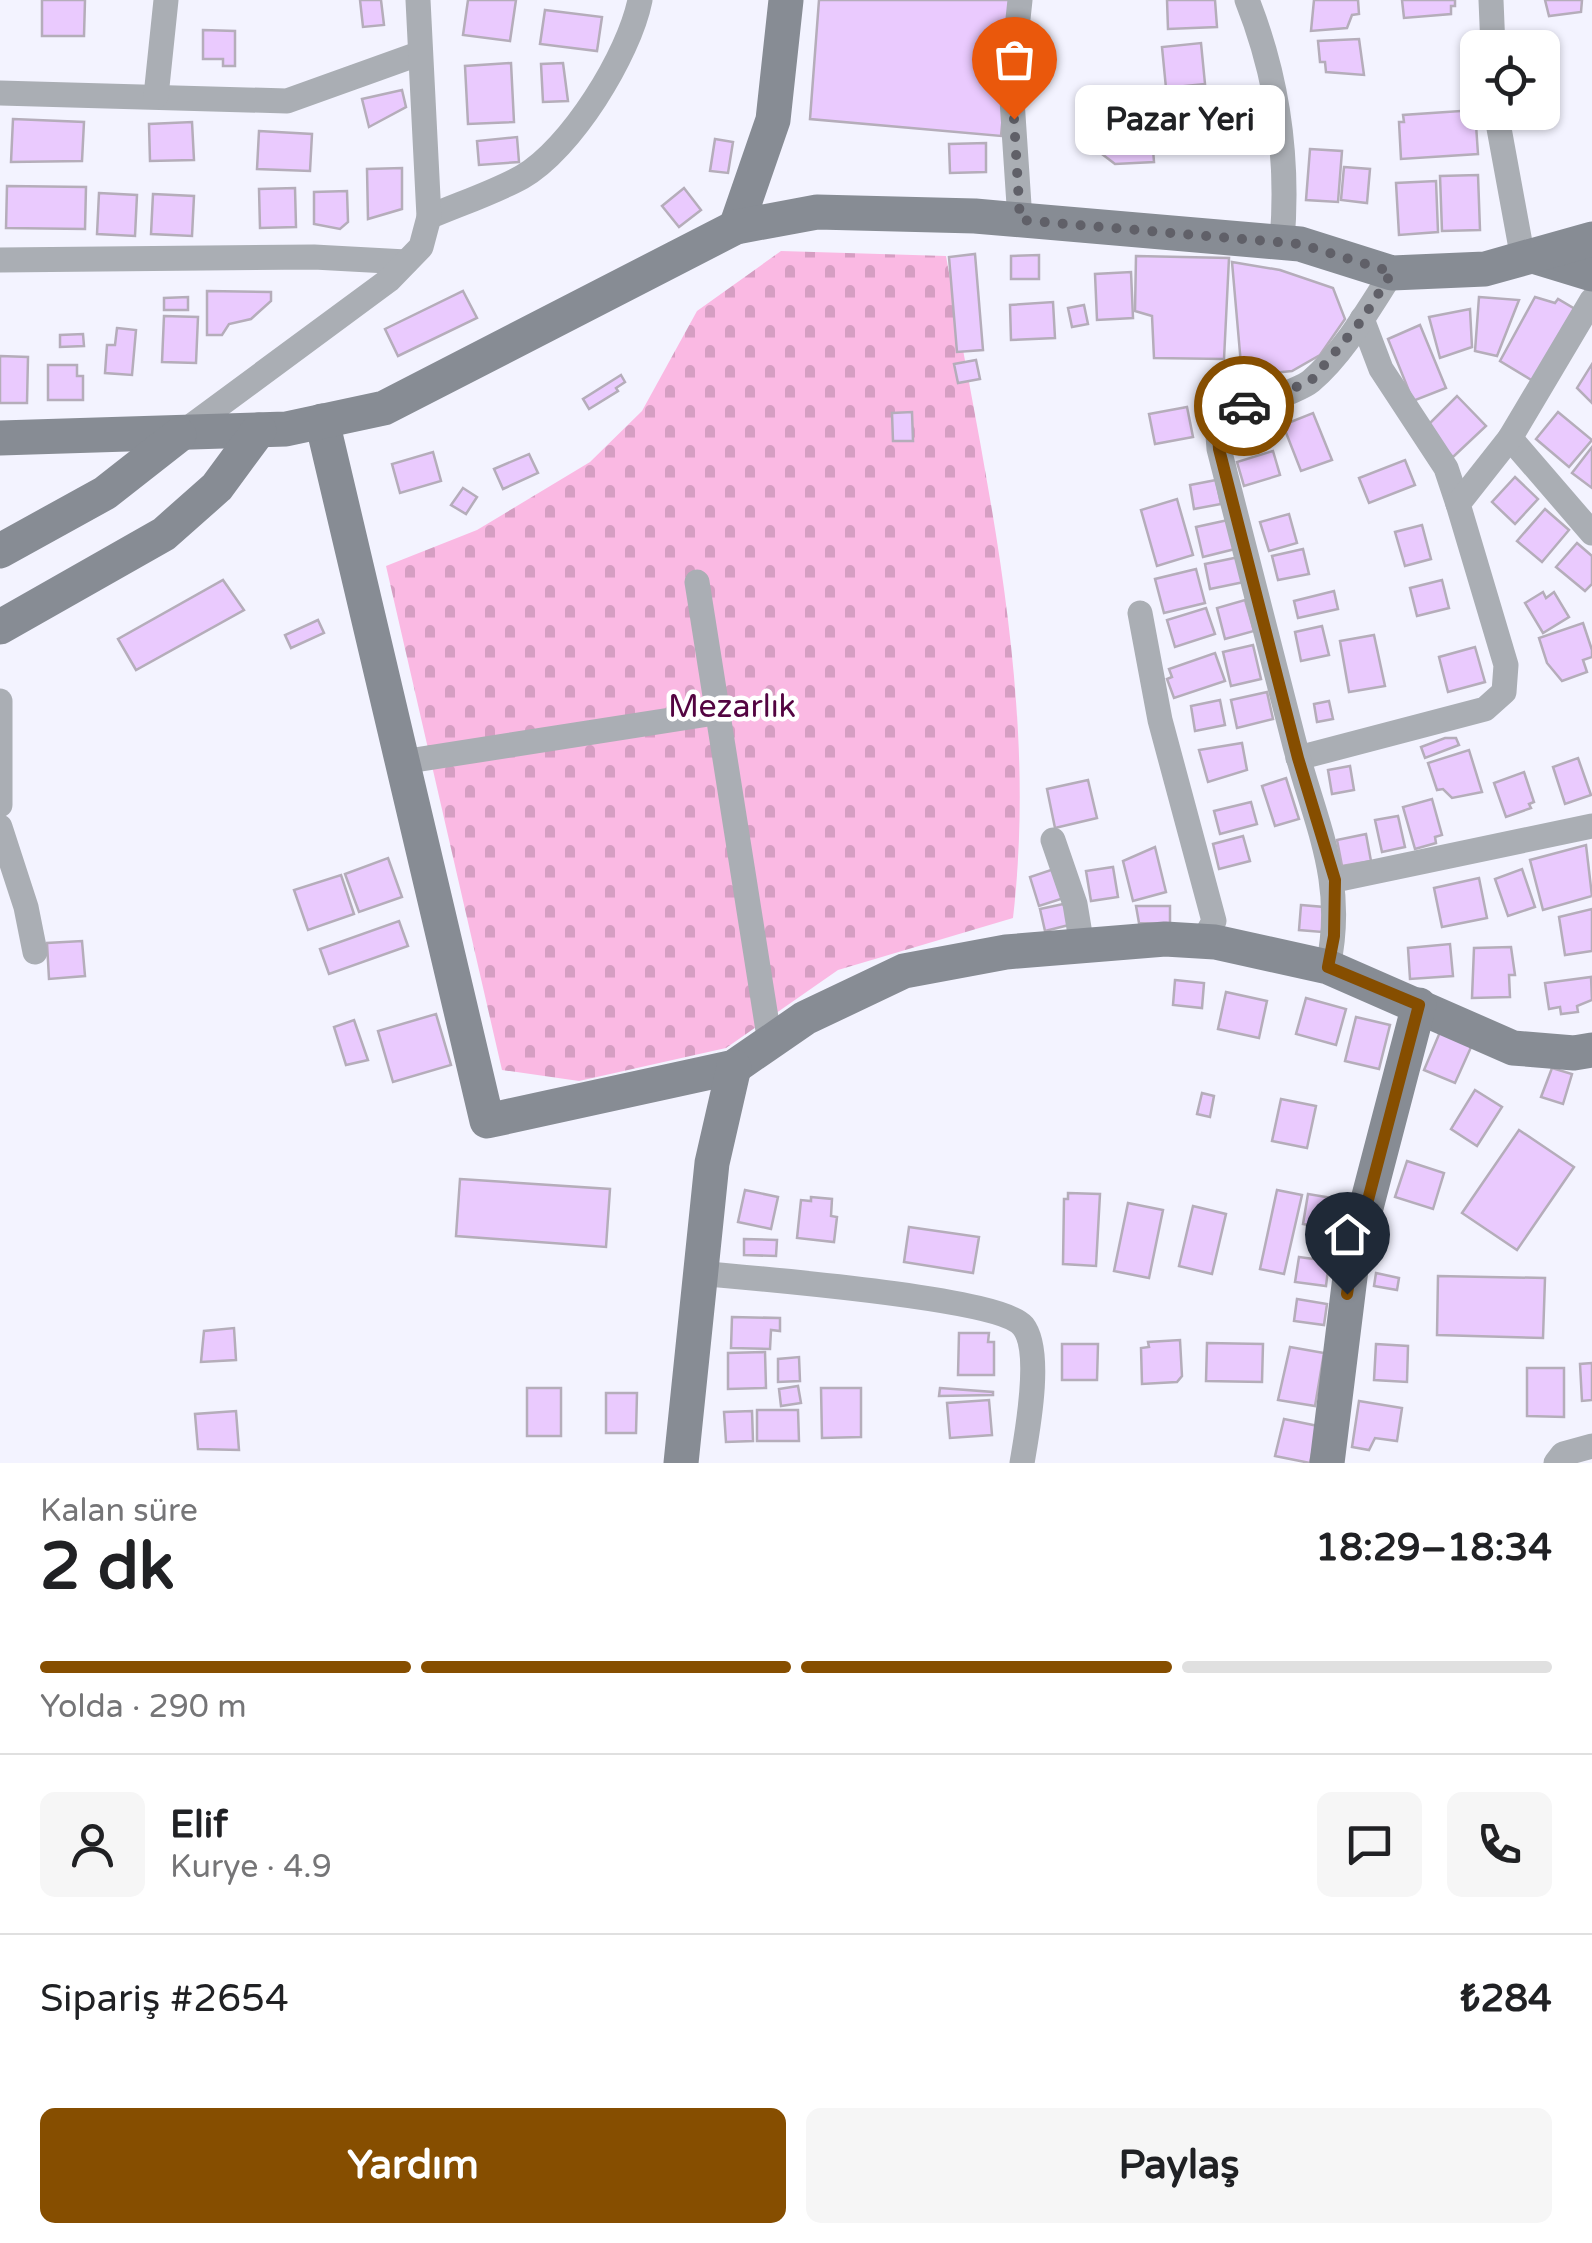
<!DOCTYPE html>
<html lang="tr">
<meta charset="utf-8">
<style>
:root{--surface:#fff;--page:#f6f6f6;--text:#202124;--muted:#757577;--line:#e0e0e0;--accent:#864e00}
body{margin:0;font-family:"Varela Round",sans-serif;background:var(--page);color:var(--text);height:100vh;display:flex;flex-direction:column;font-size:38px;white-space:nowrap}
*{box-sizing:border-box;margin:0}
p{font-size:32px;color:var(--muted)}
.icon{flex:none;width:55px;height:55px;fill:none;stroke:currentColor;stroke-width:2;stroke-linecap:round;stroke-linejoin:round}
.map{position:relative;height:1463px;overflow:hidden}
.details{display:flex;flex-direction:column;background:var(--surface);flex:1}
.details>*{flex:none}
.fabs{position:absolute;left:1460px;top:30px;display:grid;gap:20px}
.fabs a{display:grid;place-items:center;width:100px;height:100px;border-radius:15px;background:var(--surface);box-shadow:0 2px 8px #0004;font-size:50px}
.pin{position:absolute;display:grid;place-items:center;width:85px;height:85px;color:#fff;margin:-102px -42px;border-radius:50% 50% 50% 0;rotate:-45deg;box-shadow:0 0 10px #0007}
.pin .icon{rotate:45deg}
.courier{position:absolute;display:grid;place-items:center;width:100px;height:100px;margin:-50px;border:8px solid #864e00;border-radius:50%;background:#fff;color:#222;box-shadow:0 2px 12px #0007}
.bubble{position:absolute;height:70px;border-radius:15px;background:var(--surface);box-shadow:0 2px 8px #0004;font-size:32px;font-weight:700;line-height:70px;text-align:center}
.overview em{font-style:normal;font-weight:700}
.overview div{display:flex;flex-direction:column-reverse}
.overview{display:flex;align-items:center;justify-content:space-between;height:170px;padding:0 40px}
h1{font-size:65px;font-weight:700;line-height:75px}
.bar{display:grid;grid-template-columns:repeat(4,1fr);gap:15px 10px;align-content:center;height:120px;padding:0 40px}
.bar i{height:12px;border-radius:8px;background:var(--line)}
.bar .selected{background:var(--accent)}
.bar p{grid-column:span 4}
.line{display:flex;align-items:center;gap:25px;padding:0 40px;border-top:2px solid var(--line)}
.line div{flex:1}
.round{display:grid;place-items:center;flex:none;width:105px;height:105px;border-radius:15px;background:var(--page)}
.button{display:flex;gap:20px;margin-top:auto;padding:20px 40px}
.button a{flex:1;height:115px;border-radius:15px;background:var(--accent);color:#fff;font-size:40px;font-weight:700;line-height:115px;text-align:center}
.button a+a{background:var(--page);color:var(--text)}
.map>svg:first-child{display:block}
.cemetery{fill:url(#cemetery-stones)}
.building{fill:#eacafe;stroke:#b5adba;stroke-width:2.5}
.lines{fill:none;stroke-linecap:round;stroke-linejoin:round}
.street{stroke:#aaaeb4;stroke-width:25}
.secondary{stroke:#878c94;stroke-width:35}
.done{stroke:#606068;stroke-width:10;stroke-dasharray:0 18}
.route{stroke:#864e00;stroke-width:12}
.labels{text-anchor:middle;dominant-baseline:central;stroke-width:9;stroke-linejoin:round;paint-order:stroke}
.park-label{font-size:32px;fill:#530441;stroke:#fff}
</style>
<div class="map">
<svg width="1592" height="1463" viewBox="0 0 1592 1463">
<defs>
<pattern id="cemetery-stones" width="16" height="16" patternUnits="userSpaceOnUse" patternTransform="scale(2.5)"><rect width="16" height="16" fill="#fab9e3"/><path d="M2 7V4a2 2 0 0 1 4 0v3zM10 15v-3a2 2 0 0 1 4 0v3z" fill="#d59ec2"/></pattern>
</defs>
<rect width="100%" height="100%" fill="#f3f3ff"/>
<!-- cemetery -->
<path class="cemetery" d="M781,251L946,256C984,476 1039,693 1013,918L838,970L726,1048L579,1081L502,1070L386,566L477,530L590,462L642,411L697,311Z"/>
<!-- building -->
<g class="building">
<polygon points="42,0 85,0 84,36 42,36"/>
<polygon points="360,0 381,0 384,25 363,27"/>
<polygon points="468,0 516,0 510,41 463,35"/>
<polygon points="819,0 1014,0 1001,136 810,119"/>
<polygon points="1167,0 1215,0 1217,27 1168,29"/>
<polygon points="1314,0 1358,0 1359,14 1352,15 1347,28 1311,31"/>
<polygon points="1402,0 1455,0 1455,6 1451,6 1451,14 1404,18"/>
<polygon points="1545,0 1582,0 1581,12 1549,16"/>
<polygon points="545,10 602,17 597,51 540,44"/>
<polygon points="203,30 235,31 235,66 223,66 223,59 203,59"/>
<polygon points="1359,39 1364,75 1326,72 1325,62 1320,62 1318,41"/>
<polygon points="1201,43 1205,84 1166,88 1162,47"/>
<polygon points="511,63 514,122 468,124 465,66"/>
<polygon points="563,63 568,101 543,102 541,64"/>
<polygon points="402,90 406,107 369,127 362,99"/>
<polygon points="1261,93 1264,134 1230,137 1226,96"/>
<polygon points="1207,100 1211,137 1174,141 1171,103"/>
<polygon points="1475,110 1478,154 1401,159 1399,122 1404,122 1403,115"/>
<polygon points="1150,111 1154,162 1115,164 1102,154 1100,131 1111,113"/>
<polygon points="13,119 84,122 82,161 11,162"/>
<polygon points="192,122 194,160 150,161 149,124"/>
<polygon points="259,131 312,134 310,171 257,169"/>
<polygon points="517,137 519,162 479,165 477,141"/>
<polygon points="715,139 733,142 728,173 710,171"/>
<polygon points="986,143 986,172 950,173 949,144"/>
<polygon points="1310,149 1342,151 1338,202 1306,200"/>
<polygon points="1344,167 1370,169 1367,203 1341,200"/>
<polygon points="402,168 402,209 368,219 367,169"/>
<polygon points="1478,175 1480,230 1442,231 1440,176"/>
<polygon points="1436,181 1438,232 1399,235 1396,183"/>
<polygon points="7,186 86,187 85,229 6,228"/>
<polygon points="295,188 296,227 260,228 259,189"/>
<polygon points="684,188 701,210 679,227 662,206"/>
<polygon points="347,191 348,222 340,229 314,224 314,192"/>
<polygon points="99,193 137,195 135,236 97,234"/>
<polygon points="153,194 194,196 192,236 151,234"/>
<polygon points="975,254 983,350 957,352 949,257"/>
<polygon points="1039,255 1039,279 1011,279 1011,256"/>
<polygon points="1136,256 1229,258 1224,359 1154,358 1152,316 1135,311"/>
<polygon points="1232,262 1280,270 1333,288 1345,319 1320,355 1292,371 1242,376"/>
<polygon points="1131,272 1133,318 1097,320 1095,274"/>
<polygon points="207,291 271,292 271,301 251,319 229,324 222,335 207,335"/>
<polygon points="463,291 477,318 398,356 385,329"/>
<polygon points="188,297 188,310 164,310 164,298"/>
<polygon points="1479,297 1519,300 1497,356 1475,351"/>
<polygon points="1535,297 1555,303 1558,299 1575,309 1533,381 1500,361"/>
<polygon points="1053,302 1055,338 1011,340 1010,305"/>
<polygon points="1084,305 1088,324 1072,327 1068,308"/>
<polygon points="1470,309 1472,347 1440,358 1429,317"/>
<polygon points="164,316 198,317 196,363 162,362"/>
<polygon points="1420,325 1446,388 1413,401 1388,339"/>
<polygon points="117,328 136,330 132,375 105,373 107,345 115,345"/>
<polygon points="83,334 84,346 60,347 60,335"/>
<polygon points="0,356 28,357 27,403 0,403"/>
<polygon points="976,360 980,379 958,383 954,364"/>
<polygon points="1592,364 1592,403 1577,388"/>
<polygon points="48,365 77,365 77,376 83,376 83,400 48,400"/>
<polygon points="621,375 625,382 616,388 618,391 589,409 583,399"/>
<polygon points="1457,396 1486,426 1453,457 1425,428"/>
<polygon points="1187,407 1193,437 1155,444 1149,414"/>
<polygon points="912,412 913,441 893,441 892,413"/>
<polygon points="1558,412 1592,440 1569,467 1536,439"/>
<polygon points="1313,413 1332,460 1301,471 1283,425"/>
<polygon points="1592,447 1592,488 1572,473"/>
<polygon points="1273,451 1280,475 1244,486 1237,462"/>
<polygon points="433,452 441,481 400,493 392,464"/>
<polygon points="529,454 538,473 503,489 494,469"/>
<polygon points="1405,460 1415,485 1369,503 1359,478"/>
<polygon points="1515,477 1538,499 1515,524 1492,502"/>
<polygon points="1216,480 1221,504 1194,509 1190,485"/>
<polygon points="463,488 477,497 466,514 451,505"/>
<polygon points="1177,499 1193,555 1157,566 1141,510"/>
<polygon points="1545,509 1569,530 1542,562 1517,541"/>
<polygon points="1289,514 1297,543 1269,551 1260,522"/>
<polygon points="1228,520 1235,549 1203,557 1196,527"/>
<polygon points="1422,525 1431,559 1405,566 1395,532"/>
<polygon points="1577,543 1592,556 1592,584 1585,591 1556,567"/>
<polygon points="1303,549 1309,574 1278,580 1272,556"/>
<polygon points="1239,557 1244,582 1210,589 1205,564"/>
<polygon points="1196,569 1205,603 1164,613 1155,579"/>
<polygon points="223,580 244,610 136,670 118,639"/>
<polygon points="1442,580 1449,608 1417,616 1410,588"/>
<polygon points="1334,591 1338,609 1298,618 1294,601"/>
<polygon points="1543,592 1546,598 1554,592 1569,617 1543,633 1525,603"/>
<polygon points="1245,600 1254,631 1225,639 1217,608"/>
<polygon points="1206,608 1215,634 1175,647 1167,620"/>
<polygon points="318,620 324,633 291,648 285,635"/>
<polygon points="1583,623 1592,650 1592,657 1583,660 1587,672 1562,681 1547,663 1539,638"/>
<polygon points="1322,626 1329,655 1301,661 1295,632"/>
<polygon points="1374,635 1385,686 1349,692 1340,641"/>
<polygon points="1253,645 1261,679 1231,686 1223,652"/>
<polygon points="1475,647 1485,682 1448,692 1439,657"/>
<polygon points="1215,653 1225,681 1174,698 1167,679 1172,677 1169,669"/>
<polygon points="1267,692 1273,719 1237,728 1231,700"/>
<polygon points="1220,700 1225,725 1195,731 1191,706"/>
<polygon points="1329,701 1333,719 1317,722 1314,704"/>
<polygon points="1445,738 1456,738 1459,745 1425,758 1421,747"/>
<polygon points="1242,743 1247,770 1208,782 1199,750"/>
<polygon points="1469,750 1482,792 1452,798 1443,789 1437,790 1428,763"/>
<polygon points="1578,758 1591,795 1565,804 1553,767"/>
<polygon points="1350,766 1354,790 1332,794 1328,770"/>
<polygon points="1524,772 1534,802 1529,804 1531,808 1506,817 1494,783"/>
<polygon points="1286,778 1299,819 1275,826 1262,786"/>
<polygon points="1088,780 1097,818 1055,828 1047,789"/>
<polygon points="1432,799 1442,835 1435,837 1436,843 1415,849 1403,807"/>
<polygon points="1251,802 1257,824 1220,834 1214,811"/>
<polygon points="1398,816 1405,847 1382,852 1375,820"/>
<polygon points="1366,834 1371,861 1342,866 1337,840"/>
<polygon points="1243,836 1250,861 1219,869 1213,844"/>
<polygon points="1586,845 1592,896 1543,910 1530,860"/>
<polygon points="1155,847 1166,892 1133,901 1123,861"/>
<polygon points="388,858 402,897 359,912 345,874"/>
<polygon points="1113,867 1118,897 1091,901 1086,871"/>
<polygon points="1054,869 1064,898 1039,906 1030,877"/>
<polygon points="1522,869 1535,907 1508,916 1495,879"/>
<polygon points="341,875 354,914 308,930 294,890"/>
<polygon points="1479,878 1487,918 1442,927 1434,888"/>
<polygon points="1068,903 1073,924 1045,931 1040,909"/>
<polygon points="1301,905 1324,907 1322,932 1299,930"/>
<polygon points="1136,906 1170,906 1170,924 1139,923"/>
<polygon points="1592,909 1592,951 1565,955 1559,917"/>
<polygon points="399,921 408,946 329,974 320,949"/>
<polygon points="82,941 85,976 49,979 47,943"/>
<polygon points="1450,944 1453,976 1410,979 1408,948"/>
<polygon points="1511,947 1515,975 1509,975 1510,997 1472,998 1474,948"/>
<polygon points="1591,977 1592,1000 1577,1006 1578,1012 1561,1014 1560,1007 1549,1009 1545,983"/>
<polygon points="1175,980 1204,983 1202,1008 1173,1005"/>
<polygon points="1226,992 1267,1001 1259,1038 1218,1029"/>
<polygon points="1306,998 1346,1009 1336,1045 1296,1034"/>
<polygon points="436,1014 451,1065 393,1082 378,1031"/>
<polygon points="1356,1017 1390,1025 1379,1069 1345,1061"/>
<polygon points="354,1020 368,1060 346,1065 334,1027"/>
<polygon points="1440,1032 1472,1045 1455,1083 1424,1070"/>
<polygon points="1552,1068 1572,1074 1563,1104 1541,1097"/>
<polygon points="1475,1090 1502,1107 1477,1146 1451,1129"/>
<polygon points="1202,1093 1214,1096 1210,1117 1197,1114"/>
<polygon points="1281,1099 1316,1106 1307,1148 1272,1141"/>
<polygon points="1519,1130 1574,1167 1517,1250 1462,1213"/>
<polygon points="1407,1161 1444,1173 1433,1209 1395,1197"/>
<polygon points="460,1179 610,1189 606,1247 456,1236"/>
<polygon points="745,1190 778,1197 771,1229 738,1222"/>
<polygon points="1277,1190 1302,1195 1284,1274 1260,1269"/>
<polygon points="1068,1193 1100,1194 1096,1266 1063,1264 1064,1199 1068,1199"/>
<polygon points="1308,1194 1344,1200 1338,1231 1303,1224"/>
<polygon points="811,1197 832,1199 831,1216 837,1217 834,1242 797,1238 801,1200 811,1201"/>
<polygon points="1128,1203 1163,1210 1149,1278 1114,1271"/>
<polygon points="1193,1206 1226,1214 1212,1274 1179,1266"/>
<polygon points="909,1227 979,1237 973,1273 904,1262"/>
<polygon points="744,1239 777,1240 776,1256 744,1255"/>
<polygon points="1299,1257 1329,1261 1326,1286 1295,1282"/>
<polygon points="1376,1273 1399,1278 1397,1290 1374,1286"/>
<polygon points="1438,1276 1545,1278 1543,1338 1437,1335"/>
<polygon points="1297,1299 1327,1304 1324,1325 1294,1321"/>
<polygon points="732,1317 780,1318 780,1331 771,1330 770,1349 731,1348"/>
<polygon points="234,1328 236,1360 201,1362 204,1331"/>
<polygon points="959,1333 989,1333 988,1342 994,1342 994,1375 958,1375"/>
<polygon points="1180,1340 1182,1376 1177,1382 1142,1384 1141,1348 1149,1347 1148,1342"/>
<polygon points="1207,1343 1263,1344 1262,1382 1206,1381"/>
<polygon points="1062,1344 1098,1344 1097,1380 1062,1380"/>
<polygon points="1376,1344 1408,1346 1407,1382 1374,1380"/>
<polygon points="1290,1347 1324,1353 1315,1406 1278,1400"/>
<polygon points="765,1352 766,1388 728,1389 728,1353"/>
<polygon points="799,1357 800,1381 778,1382 778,1359"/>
<polygon points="1592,1363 1592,1400 1582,1401 1580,1364"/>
<polygon points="1527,1368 1564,1368 1564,1417 1527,1416"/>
<polygon points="798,1386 801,1403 781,1406 779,1389"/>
<rect x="527" y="1388" width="34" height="48"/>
<polygon points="821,1388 861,1388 861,1437 822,1438"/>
<polygon points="940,1388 993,1392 993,1395 939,1396"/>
<polygon points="606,1393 637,1393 636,1433 606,1433"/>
<polygon points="989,1400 992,1435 950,1438 947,1403"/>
<polygon points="1359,1401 1402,1408 1397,1441 1375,1438 1369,1450 1352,1447"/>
<polygon points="757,1410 798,1410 799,1441 757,1441"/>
<polygon points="236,1411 239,1450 198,1449 195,1414"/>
<polygon points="752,1411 753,1441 726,1442 724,1412"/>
<polygon points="1284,1419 1318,1426 1310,1463 1275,1456"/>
</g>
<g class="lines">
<!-- street -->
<g class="street">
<path d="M1247,0C1278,78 1289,159 1282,242"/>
<polyline points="1491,0 1493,48"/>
<polyline points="0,93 287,101 418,54"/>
<polyline points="156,96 166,0"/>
<polyline points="1496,112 1523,259"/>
<path d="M429,217C459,204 493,193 522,177C571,149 629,55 640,0"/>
<polyline points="1020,220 1011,85 1020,0"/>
<polyline points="0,260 314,257 406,262"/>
<polyline points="1362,319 1381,369 1446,468 1458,504"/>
<polyline points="179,435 389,280 421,247 429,217 418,0"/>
<polyline points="1510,438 1592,533"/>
<polyline points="697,582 770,1043"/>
<polyline points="1140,613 1160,720 1214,921 1203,941"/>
<polyline points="0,701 0,805"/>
<polyline points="1298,758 1485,709 1504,692 1506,665 1458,504 1510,438 1592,300"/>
<polyline points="402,762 715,713"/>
<polyline points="0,827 26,907 35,952"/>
<polyline points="1053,840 1075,904 1082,946"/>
<polyline points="1335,880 1592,826"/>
<path d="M1328,967C1347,878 1314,822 1293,738C1269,641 1244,545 1219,449L1217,422C1243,406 1295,394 1311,381C1344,353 1369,308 1392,273"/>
<path d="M698,1273C749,1278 999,1297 1023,1326C1043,1351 1027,1433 1022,1463"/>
<polyline points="1556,1463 1563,1454 1592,1446"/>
</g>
<!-- secondary -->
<g class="secondary">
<polyline points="736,227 773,120 786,0"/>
<polyline points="1533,256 1592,274"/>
<polyline points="322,421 487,1121 734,1067 805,1018 904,971 1006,952 1165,939 1215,942 1328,967 1513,1048 1574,1053 1592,1050"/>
<polyline points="0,438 286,429 384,408 736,227 817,212 975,216 1300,244 1392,273 1485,269 1592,239"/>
<polyline points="0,551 105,493 179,435"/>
<polyline points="0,627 164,534 217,487 259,430"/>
<polyline points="681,1463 712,1163 734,1067"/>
<polyline points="1327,1463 1352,1261 1419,1005"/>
</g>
</g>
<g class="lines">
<!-- done -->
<polyline class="done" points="1014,119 1020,220 1300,244 1392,272 1362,320 1310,382 1244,406"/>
<!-- route -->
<polyline class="route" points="1244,406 1217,422 1219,449 1298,758 1335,880 1334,936 1328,967 1419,1005 1352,1261 1347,1294"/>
</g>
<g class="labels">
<!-- park labels -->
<g class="park-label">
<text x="732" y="707">Mezarlık</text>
</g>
</g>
</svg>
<div class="fabs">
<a><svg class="icon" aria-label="locate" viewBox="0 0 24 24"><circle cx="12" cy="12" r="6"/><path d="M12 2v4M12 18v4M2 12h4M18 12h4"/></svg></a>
</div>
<div class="pin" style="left:1014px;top:119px;background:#ea580c"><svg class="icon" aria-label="bag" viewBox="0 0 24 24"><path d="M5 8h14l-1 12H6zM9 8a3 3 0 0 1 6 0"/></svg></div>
<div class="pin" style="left:1347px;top:1294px;background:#1f2937"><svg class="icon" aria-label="home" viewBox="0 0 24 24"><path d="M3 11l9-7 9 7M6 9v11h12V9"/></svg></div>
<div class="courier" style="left:1244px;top:406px"><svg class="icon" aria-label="car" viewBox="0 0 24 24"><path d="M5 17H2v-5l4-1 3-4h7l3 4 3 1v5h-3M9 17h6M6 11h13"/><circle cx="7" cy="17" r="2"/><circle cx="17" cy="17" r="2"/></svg></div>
<div class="bubble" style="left:1075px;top:85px;width:210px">Pazar Yeri</div>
</div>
<section class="details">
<div class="overview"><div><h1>2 dk</h1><p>Kalan süre</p></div><em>18:29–18:34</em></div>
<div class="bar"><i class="selected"></i><i class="selected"></i><i class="selected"></i><i></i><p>Yolda · 290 m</p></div>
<div class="line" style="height:180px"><a class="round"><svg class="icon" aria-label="person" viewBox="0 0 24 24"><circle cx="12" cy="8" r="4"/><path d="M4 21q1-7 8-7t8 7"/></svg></a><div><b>Elif</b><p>Kurye · 4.9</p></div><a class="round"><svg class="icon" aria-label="chat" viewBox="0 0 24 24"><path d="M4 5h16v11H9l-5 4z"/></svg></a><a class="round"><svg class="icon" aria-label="phone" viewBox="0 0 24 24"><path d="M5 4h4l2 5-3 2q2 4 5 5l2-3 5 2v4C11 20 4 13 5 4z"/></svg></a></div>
<div class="line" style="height:130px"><div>Sipariş #2654</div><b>₺284</b></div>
<div class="button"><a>Yardım</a><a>Paylaş</a></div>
</section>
